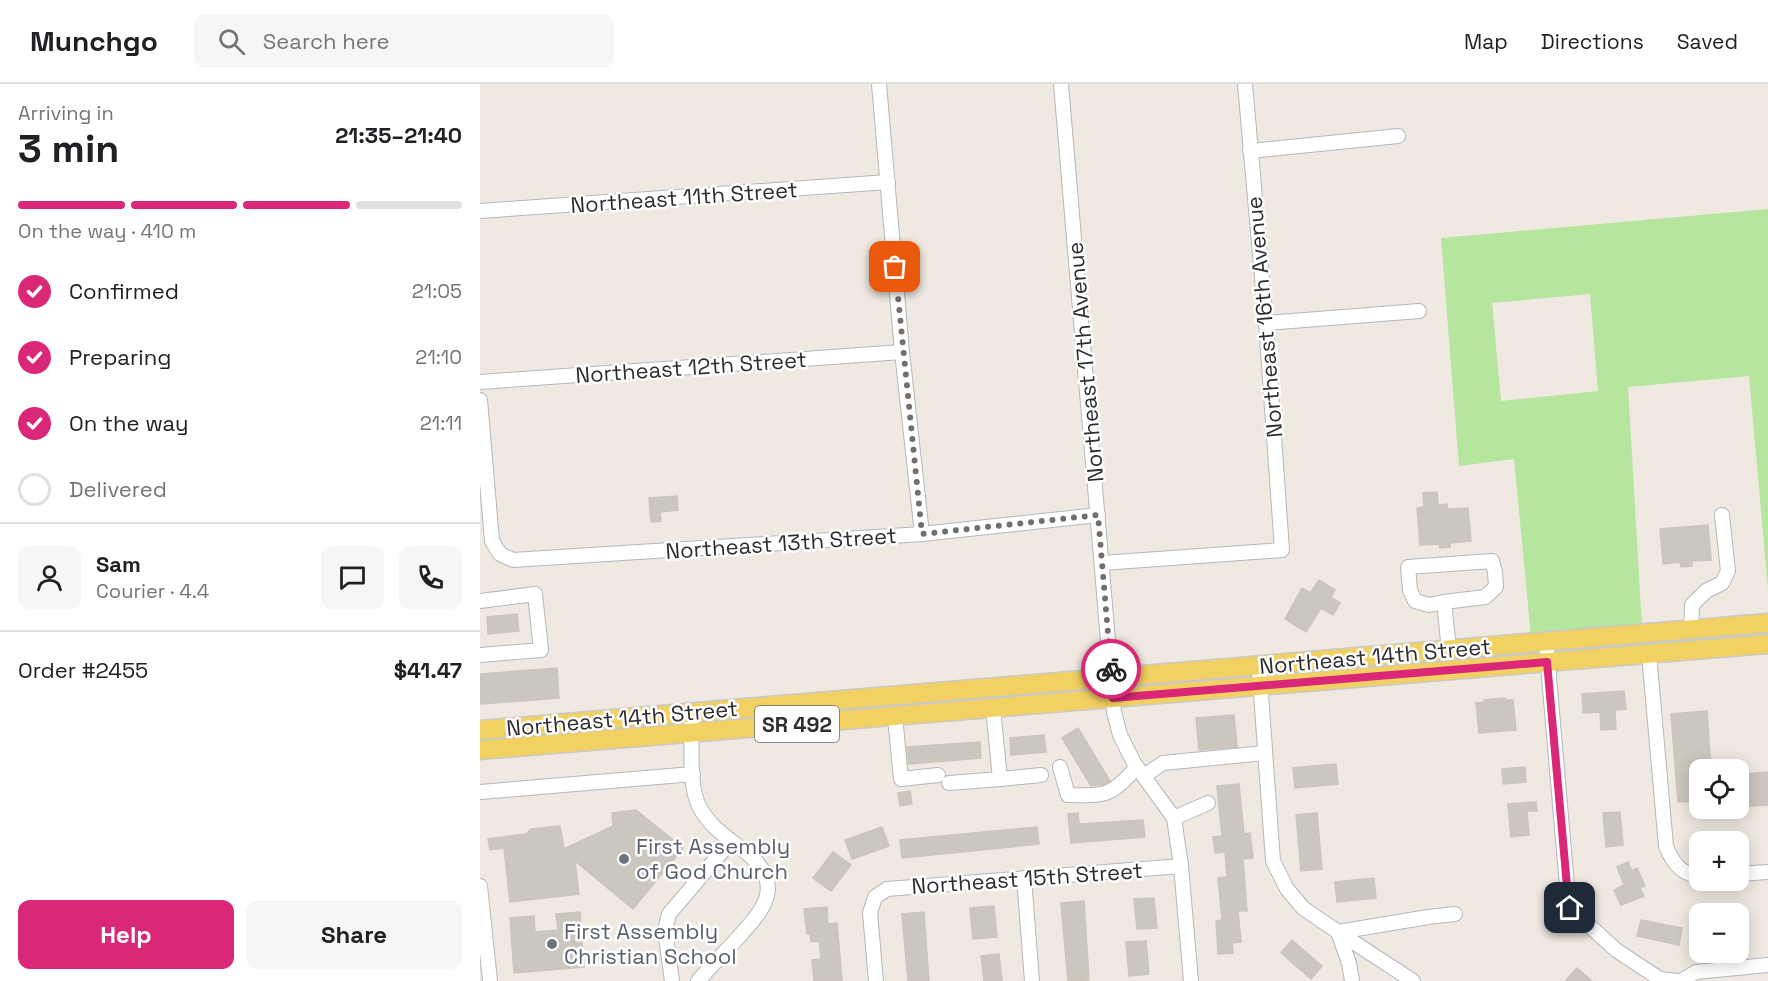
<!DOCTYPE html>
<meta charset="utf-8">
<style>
:root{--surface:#fff;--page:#f6f6f6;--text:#202124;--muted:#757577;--line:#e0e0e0;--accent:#db2777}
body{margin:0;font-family:"Space Grotesk",sans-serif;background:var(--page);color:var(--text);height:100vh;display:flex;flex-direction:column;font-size:22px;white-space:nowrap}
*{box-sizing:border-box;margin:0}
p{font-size:20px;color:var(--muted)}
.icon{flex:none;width:33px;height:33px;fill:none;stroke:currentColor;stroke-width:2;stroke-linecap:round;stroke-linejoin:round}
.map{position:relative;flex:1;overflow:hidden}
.drawer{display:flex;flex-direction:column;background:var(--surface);width:480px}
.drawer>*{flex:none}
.fabs{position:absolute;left:1209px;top:675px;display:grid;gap:12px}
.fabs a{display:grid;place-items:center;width:60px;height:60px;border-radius:12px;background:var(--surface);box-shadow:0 3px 15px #0003;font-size:30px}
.pin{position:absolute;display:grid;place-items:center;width:51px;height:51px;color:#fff;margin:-26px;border-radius:12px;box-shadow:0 3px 9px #0006}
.courier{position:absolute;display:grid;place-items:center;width:60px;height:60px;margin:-30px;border:4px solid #db2777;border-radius:50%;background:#fff;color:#222;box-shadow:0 2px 8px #0007}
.headline em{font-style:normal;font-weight:800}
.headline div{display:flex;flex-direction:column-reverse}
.headline{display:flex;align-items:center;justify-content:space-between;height:102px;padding:0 18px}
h1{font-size:39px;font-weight:800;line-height:45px}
.bar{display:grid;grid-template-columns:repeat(4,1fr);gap:9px 6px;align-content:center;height:72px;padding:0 18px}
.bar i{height:8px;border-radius:4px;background:var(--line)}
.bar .on{background:var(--accent)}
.bar p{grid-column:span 4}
.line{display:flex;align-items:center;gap:15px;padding:0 18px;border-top:2px solid var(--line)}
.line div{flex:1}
.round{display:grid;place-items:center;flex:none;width:63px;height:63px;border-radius:12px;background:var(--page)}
ol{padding:0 18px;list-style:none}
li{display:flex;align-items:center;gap:18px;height:66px}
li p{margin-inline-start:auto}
li .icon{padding:6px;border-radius:50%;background:var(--accent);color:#fff;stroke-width:4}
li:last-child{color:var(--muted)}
li i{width:33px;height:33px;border:3px solid var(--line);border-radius:50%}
.primary-button{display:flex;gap:12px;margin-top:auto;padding:12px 18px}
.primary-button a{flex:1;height:69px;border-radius:12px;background:var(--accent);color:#fff;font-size:24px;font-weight:800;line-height:69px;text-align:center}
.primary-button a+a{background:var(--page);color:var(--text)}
header{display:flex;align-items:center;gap:36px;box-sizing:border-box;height:84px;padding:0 30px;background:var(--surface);border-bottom:2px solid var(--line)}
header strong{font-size:28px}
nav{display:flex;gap:33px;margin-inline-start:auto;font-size:21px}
.search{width:420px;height:54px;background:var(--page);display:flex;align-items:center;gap:15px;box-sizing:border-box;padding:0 21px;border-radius:12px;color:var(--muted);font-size:22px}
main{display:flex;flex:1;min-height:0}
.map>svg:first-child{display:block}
.green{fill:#b6e59e;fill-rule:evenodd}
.building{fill:#cbc7bf;stroke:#cbc5ba;stroke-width:1.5}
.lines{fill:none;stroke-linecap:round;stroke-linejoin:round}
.minor-casing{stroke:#b4b7c1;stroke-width:16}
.major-casing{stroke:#c9c9c9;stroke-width:21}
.minor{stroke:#fff;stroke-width:14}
.major{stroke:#f2d163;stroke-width:18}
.done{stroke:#726f6d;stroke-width:6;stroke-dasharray:0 10.8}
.route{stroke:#db2777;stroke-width:8}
.worship-dot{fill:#6b7280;stroke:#fff;stroke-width:2}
.labels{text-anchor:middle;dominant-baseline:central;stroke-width:5;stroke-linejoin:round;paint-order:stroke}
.shield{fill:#fff;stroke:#6d6d6d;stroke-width:1.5}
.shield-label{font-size:21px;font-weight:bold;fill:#2e2e2e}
.street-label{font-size:22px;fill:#2e2e2e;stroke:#fff}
.worship-label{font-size:22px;fill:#5b616d;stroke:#fff;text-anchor:start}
</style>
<header>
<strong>Munchgo</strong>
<div class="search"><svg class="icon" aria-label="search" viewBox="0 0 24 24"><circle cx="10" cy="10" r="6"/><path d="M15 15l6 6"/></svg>Search here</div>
<nav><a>Map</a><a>Directions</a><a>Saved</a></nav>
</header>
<main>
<section class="drawer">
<div class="headline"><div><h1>3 min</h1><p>Arriving in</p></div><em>21:35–21:40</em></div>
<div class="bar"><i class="on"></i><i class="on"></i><i class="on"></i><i></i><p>On the way · 410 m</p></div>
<ol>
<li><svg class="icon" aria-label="check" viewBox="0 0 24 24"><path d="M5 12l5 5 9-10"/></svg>Confirmed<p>21:05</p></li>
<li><svg class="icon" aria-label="check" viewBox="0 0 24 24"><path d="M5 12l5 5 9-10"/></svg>Preparing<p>21:10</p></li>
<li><svg class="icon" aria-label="check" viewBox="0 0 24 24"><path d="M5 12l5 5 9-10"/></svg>On the way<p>21:11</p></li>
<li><i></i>Delivered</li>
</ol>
<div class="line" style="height:108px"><a class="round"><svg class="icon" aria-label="person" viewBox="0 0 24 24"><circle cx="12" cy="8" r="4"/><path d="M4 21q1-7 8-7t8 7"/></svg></a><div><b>Sam</b><p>Courier · 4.4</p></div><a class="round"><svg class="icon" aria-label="chat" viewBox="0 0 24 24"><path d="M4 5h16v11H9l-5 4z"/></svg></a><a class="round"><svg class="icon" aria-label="phone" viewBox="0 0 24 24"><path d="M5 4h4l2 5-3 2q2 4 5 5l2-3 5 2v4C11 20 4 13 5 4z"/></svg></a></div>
<div class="line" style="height:78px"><div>Order #2455</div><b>$41.47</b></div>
<div class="primary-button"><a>Help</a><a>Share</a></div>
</section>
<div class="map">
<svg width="1288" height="897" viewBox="0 0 1288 897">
<rect width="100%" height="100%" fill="#efe9e1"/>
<!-- green -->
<path class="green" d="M1288,125V505L1269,292L1148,303L1162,543L1051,552L1034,375L979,382L961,154ZM1110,210L1118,307L1021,317L1012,219Z"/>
<!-- building -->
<g class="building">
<polygon points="957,408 958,421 967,420 967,425 988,424 991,457 970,459 970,463 960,464 959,460 940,461 937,424 944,423 943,409"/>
<polygon points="197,412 198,426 180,428 181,437 171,438 169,414"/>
<polygon points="1228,441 1231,476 1212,477 1212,482 1201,483 1200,478 1183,480 1180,445"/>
<polygon points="839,496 855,506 851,513 860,519 853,531 841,524 826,548 805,535 822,504 830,509"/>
<polygon points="37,530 39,547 8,550 7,533"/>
<polygon points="77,584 79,614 1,620 0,590"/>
<polygon points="1144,607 1146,625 1135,626 1136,645 1121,646 1120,628 1103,629 1102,610"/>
<polygon points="1025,614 1025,616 1033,616 1036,646 999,649 996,619 1004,618 1004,616"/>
<polygon points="1227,627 1231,686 1220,686 1220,717 1198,718 1191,630"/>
<polygon points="754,631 757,663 719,666 716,634"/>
<polygon points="598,644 630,697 624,700 611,702 582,654"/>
<polygon points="564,651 566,668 531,671 530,654"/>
<polygon points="500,658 501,674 429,680 427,663"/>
<polygon points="856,680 858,700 815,704 813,684"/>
<polygon points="1045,683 1046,698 1023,700 1022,685"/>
<polygon points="1288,688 1288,721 1258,723 1258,691"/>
<polygon points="759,700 764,750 770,749 773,774 763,775 767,827 758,827 761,858 752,859 753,869 738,870 736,837 742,836 738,794 747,793 745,768 735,769 733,753 742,752 737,702"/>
<polygon points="430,707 432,720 420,722 418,709"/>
<polygon points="1056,718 1057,727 1047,727 1049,751 1031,753 1028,720"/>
<polygon points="156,726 203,764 153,825 95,777 99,810 30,818 24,764 10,766 8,755 46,750 51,745 80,742 84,765 133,742 132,729"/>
<polygon points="1140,728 1143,761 1126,763 1123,729"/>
<polygon points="598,729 599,740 663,736 665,753 591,759 588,730"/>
<polygon points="837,729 842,785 821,787 816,731"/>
<polygon points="402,743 409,762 372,775 365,756"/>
<polygon points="557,743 559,760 422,774 420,756"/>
<polygon points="353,768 371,781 351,807 333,794"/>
<polygon points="1148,778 1152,787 1157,784 1165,802 1160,804 1164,812 1141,821 1134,806 1144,801 1137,783"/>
<polygon points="894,794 896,814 857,818 855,798"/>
<polygon points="674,814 677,844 657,845 654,815"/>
<polygon points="604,817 609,896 588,897 581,819"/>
<polygon points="514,822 517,853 493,855 490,824"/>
<polygon points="347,823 348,840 357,839 362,897 334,897 332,876 341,875 339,857 331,858 330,850 327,850 324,825"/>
<polygon points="100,828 104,883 34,889 30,834 54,832 55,848 78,846 76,830"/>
<polygon points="444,828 449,897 428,897 422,830"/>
<polygon points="1161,836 1202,844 1199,861 1157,852"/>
<polygon points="812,856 842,882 831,895 801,869"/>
<polygon points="666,857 669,890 649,892 646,858"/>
<polygon points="519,870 522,897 504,897 501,872"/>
<polygon points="1097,884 1112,897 1085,897"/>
</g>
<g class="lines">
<defs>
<g id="minor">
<polyline points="399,0 422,268 442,450"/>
<polyline points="581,0 634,628 640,651 654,679 694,734 701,782 711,897"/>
<polyline points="770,67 918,52"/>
<polyline points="0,127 408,98"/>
<polyline points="786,239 939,227"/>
<polyline points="0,298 422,268"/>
<polyline points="0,316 12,457 20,470 33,476 442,450 618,431"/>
<polyline points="622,479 802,466 786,239 765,0"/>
<polyline points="0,517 55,510 61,566 0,571"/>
<polyline points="964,518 1005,513 1016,503 1015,488 1012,477 928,483 930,506 935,517 949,521 964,518 969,566"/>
<polyline points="1211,546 1212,521 1226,507 1242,499 1248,487 1242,431"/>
<polyline points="1066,558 1087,802 1090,824 1136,866 1180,895 1196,897"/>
<path d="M1169,570L1186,762C1192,778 1201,791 1220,792"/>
<polyline points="779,582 793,777 807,805 823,824 858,848 869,879 872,897"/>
<polyline points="513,624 520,695 561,691"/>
<path d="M211,629C213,656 208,696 218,720C228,742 249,755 267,769C307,802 282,827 256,856C243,870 230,883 218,897"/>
<polyline points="415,632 421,695 458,691"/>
<path d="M580,683L588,711C628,712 630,712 657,683"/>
<polyline points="664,692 683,679 785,669"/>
<polyline points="469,699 520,695"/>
<polyline points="0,708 213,690"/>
<polyline points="694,734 728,719"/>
<polyline points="1258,790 1288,788"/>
<polyline points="544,794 552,897"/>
<polyline points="0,802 10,897"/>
<polyline points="858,848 948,833 975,830"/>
<polyline points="858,848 933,897"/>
<polyline points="192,897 185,846 189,830 251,757"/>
<polyline points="396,897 390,829 395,813 407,805 701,782"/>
<polyline points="1201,897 1216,888 1288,881"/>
</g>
<g id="major">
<polyline points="0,646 1288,539"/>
<polyline points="0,666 1288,560"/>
</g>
</defs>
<!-- minor casing -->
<use href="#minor" class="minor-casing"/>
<!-- major casing -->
<use href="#major" class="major-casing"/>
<!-- minor -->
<use href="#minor" class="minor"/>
<!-- major -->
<use href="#major" class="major"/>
</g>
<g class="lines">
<!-- done -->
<polyline class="done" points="415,183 442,450 618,431 631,585"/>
<!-- route -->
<polyline class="route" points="631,585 633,614 1067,578 1087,802 1090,824"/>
</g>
<!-- markers -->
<g class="worship-dot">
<circle cx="144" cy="775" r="6"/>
<circle cx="72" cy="860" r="6"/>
</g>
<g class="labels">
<!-- shield labels -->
<rect class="shield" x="275" y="622" width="84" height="36" rx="4.5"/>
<g class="shield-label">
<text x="317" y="640">SR 492</text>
</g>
<!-- street labels -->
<g class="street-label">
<text transform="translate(204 113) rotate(-4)">Northeast 11th Street</text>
<text transform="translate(784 233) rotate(-95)">Northeast 16th Avenue</text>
<text transform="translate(605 278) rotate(-95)">Northeast 17th Avenue</text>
<text transform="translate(211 283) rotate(-4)">Northeast 12th Street</text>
<text transform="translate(301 459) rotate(-4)">Northeast 13th Street</text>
<text transform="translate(895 572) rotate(-5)">Northeast 14th Street</text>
<text transform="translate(142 634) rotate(-5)">Northeast 14th Street</text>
<text transform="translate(547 794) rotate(-4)">Northeast 15th Street</text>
</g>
<!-- worship labels -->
<g class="worship-label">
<text x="156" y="762">First Assembly<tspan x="156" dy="25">of God Church</tspan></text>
<text x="84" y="847">First Assembly<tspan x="84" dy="25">Christian School</tspan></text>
</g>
</g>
</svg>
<div class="fabs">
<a><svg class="icon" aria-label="locate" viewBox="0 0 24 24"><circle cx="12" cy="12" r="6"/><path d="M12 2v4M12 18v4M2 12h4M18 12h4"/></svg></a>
<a>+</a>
<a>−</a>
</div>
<div class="pin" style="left:415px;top:183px;background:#ea580c"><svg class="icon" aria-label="bag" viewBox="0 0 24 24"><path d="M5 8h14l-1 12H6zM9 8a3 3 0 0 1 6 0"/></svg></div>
<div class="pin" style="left:1090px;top:824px;background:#1f2937"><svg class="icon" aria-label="home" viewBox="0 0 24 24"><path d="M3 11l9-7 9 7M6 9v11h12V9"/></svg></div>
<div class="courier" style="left:631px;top:585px"><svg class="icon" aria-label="bike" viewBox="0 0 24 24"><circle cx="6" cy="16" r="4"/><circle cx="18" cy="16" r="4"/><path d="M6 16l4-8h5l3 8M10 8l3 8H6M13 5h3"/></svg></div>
</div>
</main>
